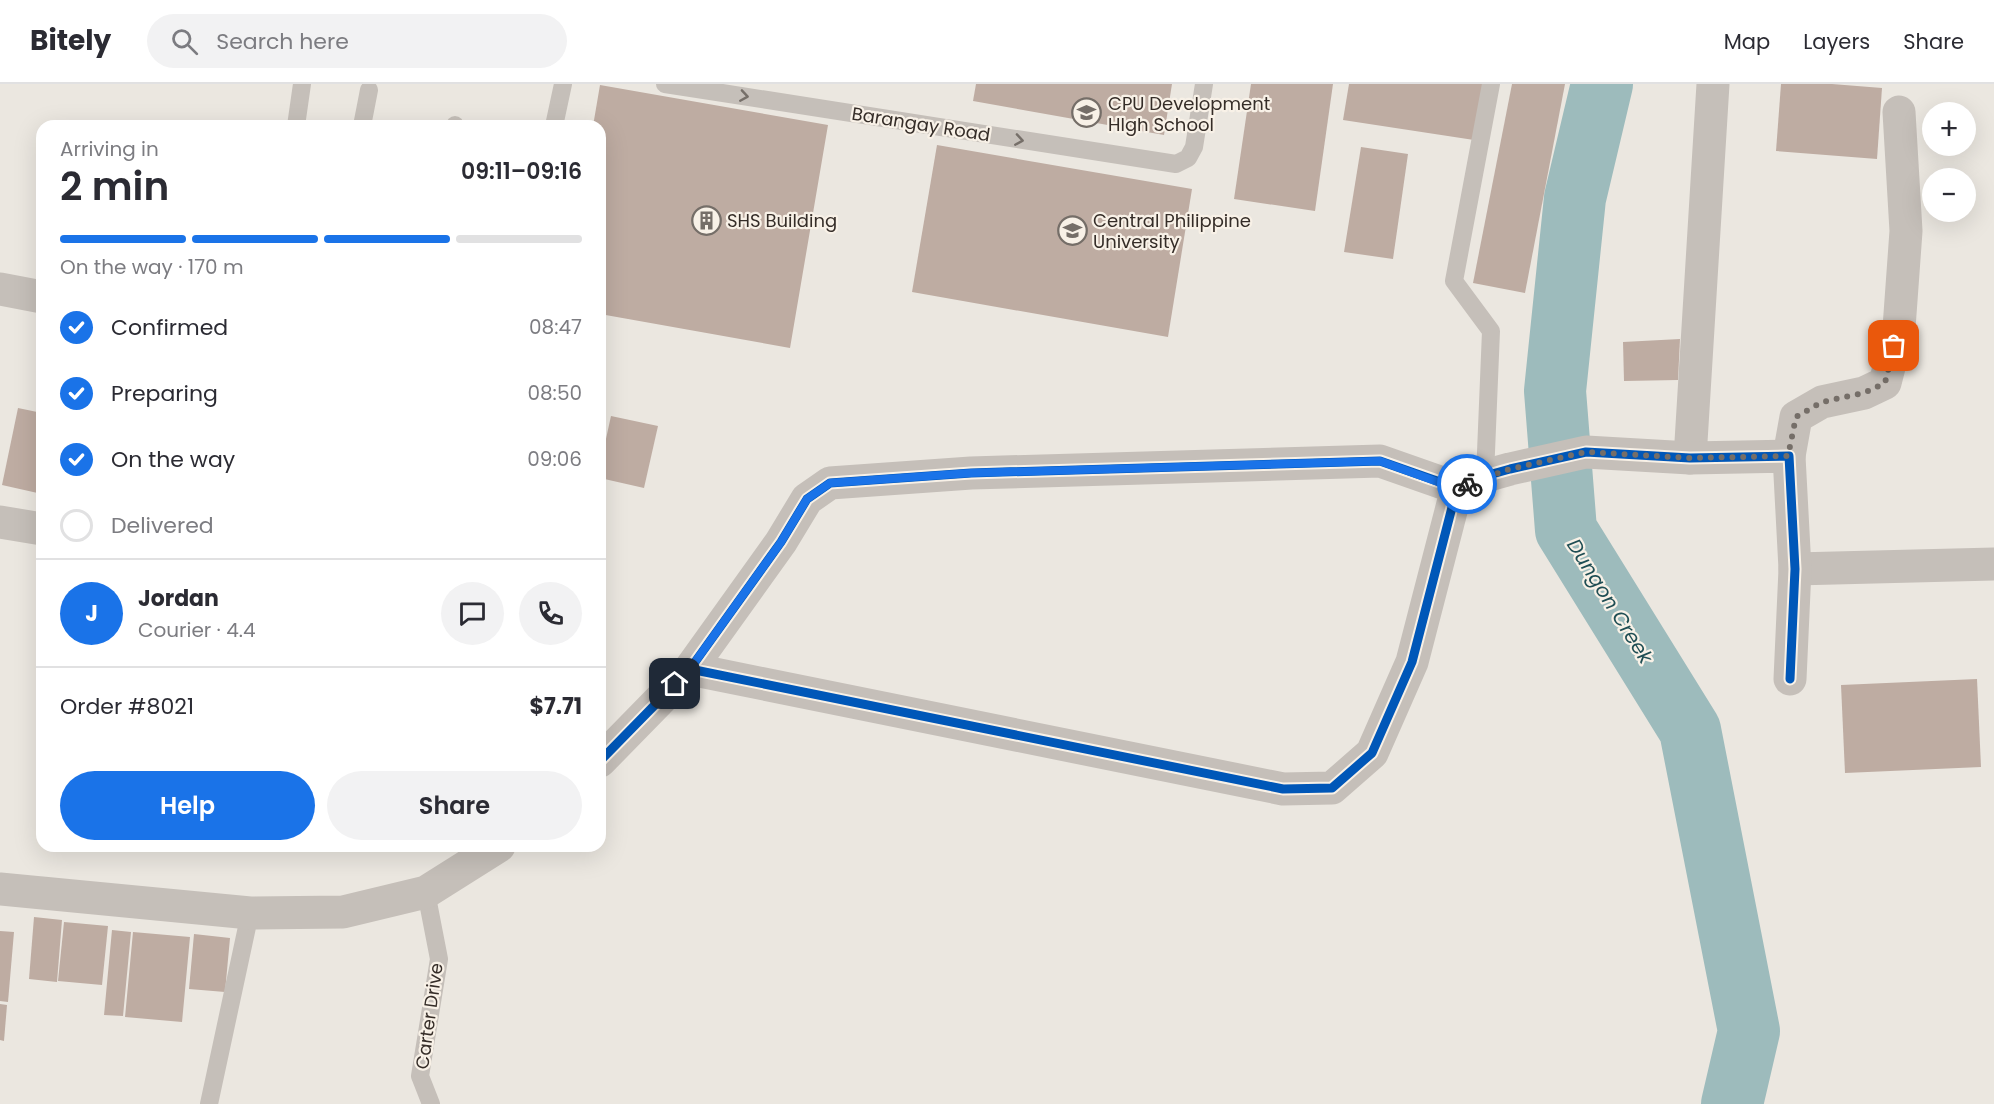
<!DOCTYPE html>
<meta charset="utf-8">
<style>
:root{--surface:#fff;--page:#f2f2f3;--text:#2b2b33;--muted:#7c7c81;--line:#e1e1e2;--accent:#1a73e8}
body{margin:0;font-family:Poppins,sans-serif;background:var(--page);color:var(--text);height:100vh;display:flex;flex-direction:column;font-size:22px;white-space:nowrap}
*{box-sizing:border-box;margin:0}
p{font-size:20px;color:var(--muted)}
.icon{flex:none;width:33px;height:33px;fill:none;stroke:currentColor;stroke-width:2;stroke-linecap:round;stroke-linejoin:round}
.map{position:relative;flex:1;overflow:hidden}
.side{position:absolute;left:36px;top:36px;width:570px;height:732px;display:flex;flex-direction:column;background:var(--surface);border-radius:18px;box-shadow:0 6px 24px #0002}
.side>*{flex:none}
.buttons{position:absolute;left:1922px;top:18px;display:grid;gap:12px}
.buttons a{display:grid;place-items:center;width:54px;height:54px;border-radius:50%;background:var(--surface);box-shadow:0 6px 24px #0002;font-size:30px}
.pin{position:absolute;display:grid;place-items:center;width:51px;height:51px;color:#fff;margin:-26px;border-radius:12px;box-shadow:0 3px 9px #0006}
.courier{position:absolute;display:grid;place-items:center;width:60px;height:60px;margin:-30px;border:4px solid #1a73e8;border-radius:50%;background:#fff;color:#222;box-shadow:0 2px 8px #0007}
.summary em{font-style:normal;font-weight:600}
.summary div{display:flex;flex-direction:column-reverse}
.summary{display:flex;align-items:center;justify-content:space-between;height:102px;padding:0 24px}
h1{font-size:39px;font-weight:600;line-height:45px}
.bar{display:grid;grid-template-columns:repeat(4,1fr);gap:9px 6px;align-content:center;height:72px;padding:0 24px}
.bar i{height:8px;border-radius:4px;background:var(--line)}
.bar .active{background:var(--accent)}
.bar p{grid-column:span 4}
.line{display:flex;align-items:center;gap:15px;padding:0 24px;border-top:2px solid var(--line)}
.line div{flex:1}
.round{display:grid;place-items:center;flex:none;width:63px;height:63px;border-radius:32px;background:var(--page)}
ol{padding:0 24px;list-style:none}
li{display:flex;align-items:center;gap:18px;height:66px}
li p{margin-inline-start:auto}
li .icon{padding:6px;border-radius:50%;background:var(--accent);color:#fff;stroke-width:4}
li:last-child{color:var(--muted)}
li i{width:33px;height:33px;border:3px solid var(--line);border-radius:50%}
.action{display:flex;gap:12px;margin-top:auto;padding:12px 24px}
.action a{flex:1;height:69px;border-radius:36px;background:var(--accent);color:#fff;font-size:24px;font-weight:600;line-height:69px;text-align:center}
.action a+a{background:var(--page);color:var(--text)}
header{display:flex;align-items:center;gap:36px;box-sizing:border-box;height:84px;padding:0 30px;background:var(--surface);border-bottom:2px solid var(--line)}
header strong{font-size:28px}
nav{display:flex;gap:33px;margin-inline-start:auto;font-size:21px}
.search{width:420px;height:54px;background:var(--page);display:flex;align-items:center;gap:15px;box-sizing:border-box;padding:0 21px;border-radius:33px;color:var(--muted);font-size:22px}
.map>svg:first-child{display:block}
.lines{fill:none;stroke-linecap:round;stroke-linejoin:round}
.river{stroke:#9dbbbc;stroke-width:62}
.building{fill:#beaca2}
.service{stroke:#c5bfb9;stroke-width:18}
.minor{stroke:#c5bfb9;stroke-width:33}
.cycleway-casing{stroke:#f8f1e7;stroke-width:13}
.cycleway{stroke:#0057b8;stroke-width:9}
.oneway{stroke:#766f69}
.done{stroke:#756e68;stroke-width:6;stroke-dasharray:0 10.8}
.route{stroke:#1a73e8;stroke-width:8}
.labels{text-anchor:middle;dominant-baseline:central;stroke-width:4.5;stroke-linejoin:round;paint-order:stroke}
.poi-label{font-size:18px;fill:#352d28;stroke:#f8f1e7;text-anchor:start}
.street-label{font-size:18px;fill:#352d28;stroke:#f8f1e7}
.water-label{font-size:20px;font-style:italic;fill:#1f4e54;stroke:#f8f1e7}
</style>
<header>
<strong>Bitely</strong>
<div class="search"><svg class="icon" aria-label="search" viewBox="0 0 24 24"><circle cx="10" cy="10" r="6"/><path d="M15 15l6 6"/></svg>Search here</div>
<nav><a>Map</a><a>Layers</a><a>Share</a></nav>
</header>
<div class="map">
<svg width="1994" height="1020" viewBox="0 0 1994 1020">
<rect width="100%" height="100%" fill="#ebe7e0"/>
<g class="lines">
<!-- river -->
<polyline class="river" points="1602,0 1575,114 1555,307 1566,446 1690,646 1749,947 1732,1020"/>
</g>
<!-- building -->
<g class="building">
<polygon points="976,0 1172,0 1164,51 973,17"/>
<polygon points="1251,0 1333,0 1315,127 1234,115"/>
<polygon points="1349,0 1483,0 1474,56 1343,36"/>
<polygon points="1512,0 1565,0 1525,209 1473,199"/>
<polygon points="1781,0 1832,0 1882,4 1877,75 1776,67"/>
<polygon points="600,1 828,41 790,264 600,230 600,42 593,42"/>
<polygon points="937,61 1192,105 1168,253 912,208"/>
<polygon points="1361,63 1408,70 1393,175 1344,168"/>
<polygon points="1680,255 1678,296 1624,297 1623,258"/>
<polygon points="18,324 42,329 42,410 2,401"/>
<polygon points="611,332 658,342 644,404 600,394 600,382"/>
<polygon points="1977,595 1981,683 1845,689 1841,601"/>
<polygon points="34,833 62,836 57,898 29,895"/>
<polygon points="64,838 108,842 102,901 58,897"/>
<polygon points="112,846 131,848 123,932 104,931"/>
<polygon points="0,847 14,848 8,918 0,917"/>
<polygon points="133,848 190,853 182,938 125,933"/>
<polygon points="194,850 230,854 225,908 189,905"/>
<polygon points="0,920 7,921 4,957 0,956"/>
</g>
<g class="lines">
<!-- service -->
<g class="service">
<polyline points="665,0 1176,80 1188,74 1194,63 1204,0"/>
<polyline points="296,42 302,0"/>
<polyline points="362,42 369,6"/>
<polyline points="455,42 455,41"/>
<polyline points="554,42 563,0"/>
<polyline points="1485,392 1491,247 1454,197 1491,0"/>
<polyline points="426,808 439,875 420,992 431,1020"/>
<polyline points="209,1020 250,829"/>
</g>
<!-- minor -->
<g class="minor">
<polyline points="0,205 42,213"/>
<polyline points="1789,372 1796,333 1822,318 1864,309 1885,299 1899,244 1906,147 1899,28"/>
<polyline points="1690,374 1713,0"/>
<polyline points="0,438 42,445"/>
<polyline points="1795,485 1994,480"/>
<polyline points="690,585 1283,705 1332,704 1372,669 1412,578 1457,404"/>
<polyline points="600,677 690,585 781,458 807,415 830,399 971,389 1380,377 1457,404 1485,392 1510,385 1586,368 1690,374 1789,372 1795,485 1790,595"/>
<polyline points="0,805 250,829 343,828 426,808 499,762"/>
</g>
<defs>
<g id="cycleway">
<polyline points="690,585 1283,705 1332,704 1372,669 1412,578 1457,404"/>
<polyline points="600,677 690,585 781,458 807,415 830,399 971,389 1380,377 1457,404 1485,392 1510,385 1586,368 1690,374 1789,372 1795,485 1790,595"/>
</g>
</defs>
<!-- cycleway casing -->
<use href="#cycleway" class="cycleway-casing"/>
<!-- cycleway -->
<use href="#cycleway" class="cycleway"/>
</g>
<!-- one-way arrows -->
<defs><path id="oneway-chevron" d="M-2-3.5L2.5 0L-2 3.5" fill="none" stroke-width="1.6" stroke-linecap="round" stroke-linejoin="round" transform="scale(1.5)"/></defs>
<g class="oneway">
<use href="#oneway-chevron" transform="translate(744 12) rotate(9)"/>
<use href="#oneway-chevron" transform="translate(1019 56) rotate(9)"/>
</g>
<g class="lines">
<!-- done -->
<polyline class="done" points="1467,400 1510,385 1586,368 1690,374 1788,372 1796,333 1822,318 1864,309 1885,299 1894,262"/>
<!-- route -->
<polyline class="route" points="675,600 690,585 781,458 807,415 830,399 971,389 1380,377 1457,405 1467,400"/>
</g>
<!-- icons -->
<defs>
<symbol id="school-ring" viewBox="-11 -11 22 22"><circle r="9.5" fill="#f8f1e7" stroke="#756e68" stroke-width="1.5"/><path d="M0-5L7-2L0 1L-7-2ZM-4 1L0 2.5L4 1V4Q0 6-4 4Z" fill="#756e68"/></symbol>
<symbol id="building-ring" viewBox="-11 -11 22 22"><circle r="9.5" fill="#f8f1e7" stroke="#756e68" stroke-width="1.5"/><path d="M-4-6H4V6H1V3H-1V6H-4ZM-2.5-4.3h1.7v1.8h-1.7ZM.8-4.3h1.7v1.8H.8ZM-2.5-1h1.7V.8h-1.7ZM.8-1h1.7V.8H.8Z" fill="#756e68"/></symbol>
<symbol id="university-ring" viewBox="-11 -11 22 22"><circle r="9.5" fill="#f8f1e7" stroke="#756e68" stroke-width="1.5"/><path d="M0-5L7-2L0 1L-7-2ZM-4 1L0 2.5L4 1V4Q0 6-4 4Z" fill="#756e68"/></symbol>
</defs>
<g fill-rule="evenodd">
<use href="#school-ring" x="1070" y="12" width="33" height="33"/>
<use href="#building-ring" x="690" y="120" width="33" height="33"/>
<use href="#university-ring" x="1056" y="130" width="33" height="33"/>
</g>
<g class="labels">
<!-- poi labels -->
<g class="poi-label">
<text x="1108" y="19">CPU Development<tspan x="1108" dy="21">HIgh School</tspan></text>
<text x="727" y="136">SHS Building</text>
<text x="1093" y="136">Central Philippine<tspan x="1093" dy="21">University</tspan></text>
</g>
<!-- street labels -->
<g class="street-label">
<text transform="translate(921 40) rotate(9)">Barangay Road</text>
<text transform="translate(429 932) rotate(-82)">Carter Drive</text>
</g>
<!-- water labels -->
<g class="water-label">
<text transform="translate(1610 517) rotate(58)">Dungon Creek</text>
</g>
</g>
</svg>
<div class="buttons">
<a>+</a>
<a>−</a>
</div>
<div class="pin" style="left:1894px;top:262px;background:#ea580c"><svg class="icon" aria-label="bag" viewBox="0 0 24 24"><path d="M5 8h14l-1 12H6zM9 8a3 3 0 0 1 6 0"/></svg></div>
<div class="pin" style="left:675px;top:600px;background:#1f2937"><svg class="icon" aria-label="home" viewBox="0 0 24 24"><path d="M3 11l9-7 9 7M6 9v11h12V9"/></svg></div>
<div class="courier" style="left:1467px;top:400px"><svg class="icon" aria-label="bike" viewBox="0 0 24 24"><circle cx="6" cy="16" r="4"/><circle cx="18" cy="16" r="4"/><path d="M6 16l4-8h5l3 8M10 8l3 8H6M13 5h3"/></svg></div>
<section class="side">
<div class="summary"><div><h1>2 min</h1><p>Arriving in</p></div><em>09:11–09:16</em></div>
<div class="bar"><i class="active"></i><i class="active"></i><i class="active"></i><i></i><p>On the way · 170 m</p></div>
<ol>
<li><svg class="icon" aria-label="check" viewBox="0 0 24 24"><path d="M5 12l5 5 9-10"/></svg>Confirmed<p>08:47</p></li>
<li><svg class="icon" aria-label="check" viewBox="0 0 24 24"><path d="M5 12l5 5 9-10"/></svg>Preparing<p>08:50</p></li>
<li><svg class="icon" aria-label="check" viewBox="0 0 24 24"><path d="M5 12l5 5 9-10"/></svg>On the way<p>09:06</p></li>
<li><i></i>Delivered</li>
</ol>
<div class="line" style="height:108px"><b class="round" style="background:var(--accent);color:#fff">J</b><div><b>Jordan</b><p>Courier · 4.4</p></div><a class="round"><svg class="icon" aria-label="chat" viewBox="0 0 24 24"><path d="M4 5h16v11H9l-5 4z"/></svg></a><a class="round"><svg class="icon" aria-label="phone" viewBox="0 0 24 24"><path d="M5 4h4l2 5-3 2q2 4 5 5l2-3 5 2v4C11 20 4 13 5 4z"/></svg></a></div>
<div class="line" style="height:78px"><div>Order #8021</div><b>$7.71</b></div>
<div class="action"><a>Help</a><a>Share</a></div>
</section>
</div>
